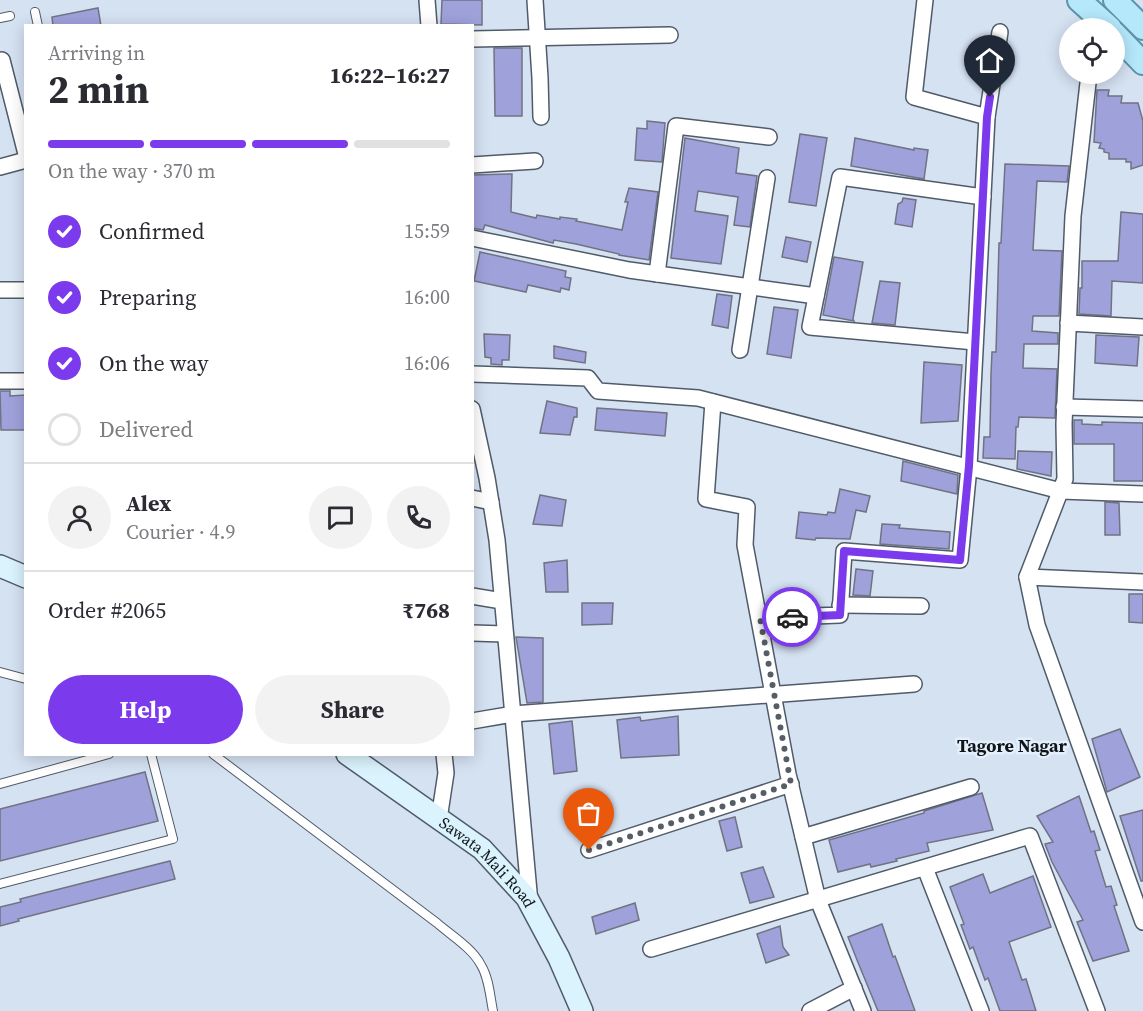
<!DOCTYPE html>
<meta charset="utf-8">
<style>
:root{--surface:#fff;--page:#f2f2f3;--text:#2b2b33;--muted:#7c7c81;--line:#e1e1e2;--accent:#7c3aed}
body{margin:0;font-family:"Source Serif 4",serif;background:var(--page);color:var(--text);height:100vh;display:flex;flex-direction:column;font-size:22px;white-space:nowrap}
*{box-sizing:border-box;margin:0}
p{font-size:20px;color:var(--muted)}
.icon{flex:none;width:33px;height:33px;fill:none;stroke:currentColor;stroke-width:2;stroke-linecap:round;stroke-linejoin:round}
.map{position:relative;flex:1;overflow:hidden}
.details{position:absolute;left:24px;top:24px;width:450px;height:732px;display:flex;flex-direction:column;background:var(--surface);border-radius:0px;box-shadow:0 3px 15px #0003}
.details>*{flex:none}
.tools{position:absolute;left:1059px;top:18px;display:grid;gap:12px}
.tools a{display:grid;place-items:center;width:66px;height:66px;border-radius:50%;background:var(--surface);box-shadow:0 3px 15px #0003;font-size:30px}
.pin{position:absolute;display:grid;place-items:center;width:51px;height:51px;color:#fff;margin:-62px -26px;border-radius:50% 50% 50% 0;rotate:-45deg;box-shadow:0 0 6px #0007}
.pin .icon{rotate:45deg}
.courier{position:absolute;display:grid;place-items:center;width:60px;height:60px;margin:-30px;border:4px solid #7c3aed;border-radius:50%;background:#fff;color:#222;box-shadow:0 2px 8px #0007}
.headline em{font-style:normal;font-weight:700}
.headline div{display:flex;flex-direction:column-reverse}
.headline{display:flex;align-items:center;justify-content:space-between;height:102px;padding:0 24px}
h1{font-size:39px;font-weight:700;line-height:45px}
.bar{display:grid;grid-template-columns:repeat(4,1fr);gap:9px 6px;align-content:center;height:72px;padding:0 24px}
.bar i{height:8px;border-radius:4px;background:var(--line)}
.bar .selected{background:var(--accent)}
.bar p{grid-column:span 4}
.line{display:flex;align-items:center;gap:15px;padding:0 24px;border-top:2px solid var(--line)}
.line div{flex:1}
.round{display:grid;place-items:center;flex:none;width:63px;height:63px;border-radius:32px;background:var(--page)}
ol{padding:0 24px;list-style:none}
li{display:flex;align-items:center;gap:18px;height:66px}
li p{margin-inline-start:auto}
li .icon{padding:6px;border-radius:50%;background:var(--accent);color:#fff;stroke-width:4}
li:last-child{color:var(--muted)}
li i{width:33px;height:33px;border:3px solid var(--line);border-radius:50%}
.action{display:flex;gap:12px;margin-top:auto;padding:12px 24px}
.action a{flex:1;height:69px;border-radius:36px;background:var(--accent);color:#fff;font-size:24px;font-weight:700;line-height:69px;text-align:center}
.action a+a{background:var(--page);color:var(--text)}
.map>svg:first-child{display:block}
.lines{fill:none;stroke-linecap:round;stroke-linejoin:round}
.stream{stroke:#449d9e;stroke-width:4}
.building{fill:#9fa1db;stroke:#717283;stroke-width:1.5}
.lane-casing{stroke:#505b69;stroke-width:10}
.street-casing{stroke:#505b69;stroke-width:18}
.secondary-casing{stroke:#505b69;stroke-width:24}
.primary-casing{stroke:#5b94ab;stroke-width:26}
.lane{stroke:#fff;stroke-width:8}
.street{stroke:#fff;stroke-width:15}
.secondary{stroke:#daf3fd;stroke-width:21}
.primary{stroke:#b5e8fb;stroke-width:22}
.done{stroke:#555d66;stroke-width:6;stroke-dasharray:0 10.8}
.route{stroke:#7c3aed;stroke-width:8}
.labels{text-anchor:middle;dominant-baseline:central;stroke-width:5;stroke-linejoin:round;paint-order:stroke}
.street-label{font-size:16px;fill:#10151a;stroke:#e4effc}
.neighbourhood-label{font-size:18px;font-weight:bold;fill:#10151a;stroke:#e4effc}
</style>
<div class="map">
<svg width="1143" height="1011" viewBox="0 0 1143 1011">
<rect width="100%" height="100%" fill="#d5e2f2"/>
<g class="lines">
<!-- stream -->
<polyline class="stream" points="1097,2 1109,13"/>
</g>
<!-- building -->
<g class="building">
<polygon points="442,0 482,0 482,25 441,24"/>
<polygon points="98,8 101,26 53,26 52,17"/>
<polygon points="494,48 522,48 522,116 495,116"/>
<polygon points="1097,90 1109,90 1108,96 1122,96 1121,103 1138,103 1143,121 1143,165 1131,169 1131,162 1126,162 1126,159 1109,159 1109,153 1104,152 1104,149 1099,148 1101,143 1094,142"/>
<polygon points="647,121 665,123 662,162 635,160 637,128 647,129"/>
<polygon points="800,134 827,138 816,206 789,202"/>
<polygon points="685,138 739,148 736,173 757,176 750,227 734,225 738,197 698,191 695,211 728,216 721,264 671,258"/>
<polygon points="855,138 914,150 914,148 928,150 924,179 851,166"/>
<polygon points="1005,164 1069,166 1067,182 1037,181 1033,250 1062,251 1059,316 1033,316 1032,331 1058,333 1058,344 1024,344 1023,368 1057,369 1055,418 1019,417 1018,427 1016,427 1015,459 983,458 984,437 990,437 991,374 992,352 996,352 999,243 1001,243"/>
<polygon points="512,174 511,212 536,218 537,215 560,219 560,217 577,219 576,221 622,230 628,202 625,202 629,188 658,192 649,260 619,255 619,254 576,244 554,240 553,243 485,225 483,230 472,228 472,175"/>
<polygon points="903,198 916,200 912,227 895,224 898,204 902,202"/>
<polygon points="1121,212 1143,214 1143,283 1112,281 1111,316 1079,314 1080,288 1082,288 1082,261 1118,261"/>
<polygon points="786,237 811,242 807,262 782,257"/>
<polygon points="480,252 566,271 565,277 571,278 569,290 561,288 560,292 528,285 526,292 474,281"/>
<polygon points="834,257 863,262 853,319 854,321 823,315"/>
<polygon points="880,281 900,283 895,325 872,323"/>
<polygon points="717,294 732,296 728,328 712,325"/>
<polygon points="774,307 798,310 791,358 767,354"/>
<polygon points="484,334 510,335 509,360 502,360 502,365 491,364 491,358 485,357"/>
<polygon points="1096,335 1139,337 1137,366 1095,363"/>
<polygon points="554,346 586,352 585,363 554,358"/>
<polygon points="924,362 962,365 958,421 921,423"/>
<polygon points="0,391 10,391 10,396 26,395 26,430 1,430"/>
<polygon points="547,401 577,408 577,417 574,417 570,435 540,433"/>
<polygon points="597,408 667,413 665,436 595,430"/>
<polygon points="1074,420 1082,420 1082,424 1102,425 1102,422 1143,423 1143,481 1114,481 1114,444 1074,444"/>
<polygon points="1018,451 1052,452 1051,476 1017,469"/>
<polygon points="903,461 958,475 957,494 901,481"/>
<polygon points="840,489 870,496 866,512 856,510 850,539 816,538 815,540 796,538 799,512 827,515 828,512 835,513"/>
<polygon points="540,495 566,500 562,526 533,524"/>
<polygon points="1105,502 1119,503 1120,535 1105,535"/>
<polygon points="882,524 900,525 899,528 950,532 949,549 880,544"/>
<polygon points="567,560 568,592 546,592 544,563"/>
<polygon points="856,569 873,571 870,596 853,595"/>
<polygon points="1129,594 1143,594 1143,623 1129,622"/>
<polygon points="582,603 613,603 612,624 582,625"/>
<polygon points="516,637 543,638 543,702 527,703"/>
<polygon points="678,716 679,755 621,758 617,720 640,717 641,721"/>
<polygon points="572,721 577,771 554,774 549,724"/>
<polygon points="1120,729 1140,777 1107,792 1092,739"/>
<polygon points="145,772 158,821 0,861 0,809"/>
<polygon points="982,793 993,830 927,843 929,851 896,859 897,861 871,867 870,864 838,872 829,840 924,813 924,811"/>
<polygon points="1079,796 1091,832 1094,831 1100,850 1095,851 1106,887 1111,886 1117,905 1114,906 1129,951 1093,961 1077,922 1083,920 1052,862 1045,844 1053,842 1037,816"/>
<polygon points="1143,810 1143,881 1141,881 1120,816"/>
<polygon points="735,817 742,847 727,851 719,821"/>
<polygon points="170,861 175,879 18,919 19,921 0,926 0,907 21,902 20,899"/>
<polygon points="763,867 774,897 750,903 741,873"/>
<polygon points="983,874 990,893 1033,876 1051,927 1009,942 1022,980 1026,979 1036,1011 1000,1011 988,978 985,980 973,947 970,949 961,925 964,924 950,887"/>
<polygon points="635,903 639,920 596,934 592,917"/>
<polygon points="882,924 893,957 895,956 915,1011 878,1011 857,960 848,937"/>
<polygon points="780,926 783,947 789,955 766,963 757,934"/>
</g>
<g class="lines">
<defs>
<g id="lane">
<polyline points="35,12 38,26"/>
<polyline points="0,18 10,16"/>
<polyline points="0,672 26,679"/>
<path d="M213,754L437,923C452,936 472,948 481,965C489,978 490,996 493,1011"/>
<polyline points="0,784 109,754"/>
<polyline points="0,884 173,839 151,754"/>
</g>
<g id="street">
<polyline points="427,0 429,26"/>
<polyline points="535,0 540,78 541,117"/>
<polyline points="472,39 670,35"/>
<polyline points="0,61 2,60 26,154"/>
<polyline points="1089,74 1073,216 1064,424 1065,479 1027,577 1037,625 1143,922"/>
<polyline points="987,117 1000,32"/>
<polyline points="472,165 535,161"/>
<polyline points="0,167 26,160"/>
<polyline points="472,238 629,270 816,296"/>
<polyline points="657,274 676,126 769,137"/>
<polyline points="0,290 26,290"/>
<polyline points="1068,323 1143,327"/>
<polyline points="975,342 810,327 840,177 983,197"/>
<polyline points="740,350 767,178"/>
<polyline points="472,374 588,378 598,391 698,398 1061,491 1143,494"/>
<polyline points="0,381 26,381"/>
<polyline points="713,402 706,499 747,507 745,545 788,774 818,900 863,1011"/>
<polyline points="1064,407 1143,409"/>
<polyline points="472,409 487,478 497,540 530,903"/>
<polyline points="472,498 491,502"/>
<polyline points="1027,577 1143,582"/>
<polyline points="472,596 502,601"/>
<polyline points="840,605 921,606"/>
<polyline points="760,618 840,615 844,551 960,560 969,467 987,117 914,97 925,0"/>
<polyline points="472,633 505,634"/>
<polyline points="472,721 513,714 914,684"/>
<polyline points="439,819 446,773 444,754"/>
<polyline points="803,837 971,787"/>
<polyline points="589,850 791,784"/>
<polyline points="925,868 981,1011"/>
<polyline points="651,949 1030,836 1097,1011"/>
<polyline points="810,1011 854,988"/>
</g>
<g id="secondary">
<polyline points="0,566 26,577"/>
<path id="s1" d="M347,754L482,849L527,898L559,958L582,1011"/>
</g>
<g id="primary">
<polyline points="1079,0 1110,28"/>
<polyline points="1115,0 1143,28"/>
<polyline points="1114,33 1143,63"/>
</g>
</defs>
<!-- lane casing -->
<use href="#lane" class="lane-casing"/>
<!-- street casing -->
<use href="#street" class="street-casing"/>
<!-- secondary casing -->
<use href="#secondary" class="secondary-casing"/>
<!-- primary casing -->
<use href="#primary" class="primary-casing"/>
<!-- lane -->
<use href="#lane" class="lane"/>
<!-- street -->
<use href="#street" class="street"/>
<!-- secondary -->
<use href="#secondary" class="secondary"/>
<!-- primary -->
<use href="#primary" class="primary"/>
</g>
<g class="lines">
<!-- done -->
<polyline class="done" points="589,850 791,784 760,618 792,617"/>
<!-- route -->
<polyline class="route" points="792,617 840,615 844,551 960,560 969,466 987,117 990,97"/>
</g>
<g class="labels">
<!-- street labels -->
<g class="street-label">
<text stroke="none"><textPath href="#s1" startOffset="178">Sawata Mali Road</textPath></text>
</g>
<!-- neighbourhood labels -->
<g class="neighbourhood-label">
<text x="1012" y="745">Tagore Nagar</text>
</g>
</g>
</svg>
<div class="tools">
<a><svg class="icon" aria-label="locate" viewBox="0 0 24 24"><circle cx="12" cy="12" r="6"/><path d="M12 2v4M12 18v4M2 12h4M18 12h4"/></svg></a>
</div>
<div class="pin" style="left:589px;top:850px;background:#ea580c"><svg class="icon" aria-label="bag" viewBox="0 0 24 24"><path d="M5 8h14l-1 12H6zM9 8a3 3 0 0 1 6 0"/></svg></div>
<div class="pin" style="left:990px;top:97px;background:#1f2937"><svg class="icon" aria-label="home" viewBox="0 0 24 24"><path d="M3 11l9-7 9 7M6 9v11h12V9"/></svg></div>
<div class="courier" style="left:792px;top:617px"><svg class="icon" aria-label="car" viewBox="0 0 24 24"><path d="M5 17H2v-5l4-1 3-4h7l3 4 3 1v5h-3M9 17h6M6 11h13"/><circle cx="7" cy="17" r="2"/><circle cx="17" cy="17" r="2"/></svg></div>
<section class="details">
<div class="headline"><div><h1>2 min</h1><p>Arriving in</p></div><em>16:22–16:27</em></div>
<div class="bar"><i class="selected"></i><i class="selected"></i><i class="selected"></i><i></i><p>On the way · 370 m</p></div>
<ol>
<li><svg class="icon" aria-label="check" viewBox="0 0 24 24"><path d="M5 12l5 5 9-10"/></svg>Confirmed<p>15:59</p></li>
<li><svg class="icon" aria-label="check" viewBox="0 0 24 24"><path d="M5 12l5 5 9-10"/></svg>Preparing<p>16:00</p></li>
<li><svg class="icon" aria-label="check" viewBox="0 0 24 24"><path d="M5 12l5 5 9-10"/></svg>On the way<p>16:06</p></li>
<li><i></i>Delivered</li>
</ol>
<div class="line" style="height:108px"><a class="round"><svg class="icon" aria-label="person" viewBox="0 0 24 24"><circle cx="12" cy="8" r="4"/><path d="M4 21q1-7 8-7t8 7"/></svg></a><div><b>Alex</b><p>Courier · 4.9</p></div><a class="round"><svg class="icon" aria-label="chat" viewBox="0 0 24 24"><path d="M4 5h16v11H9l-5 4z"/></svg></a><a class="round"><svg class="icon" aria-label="phone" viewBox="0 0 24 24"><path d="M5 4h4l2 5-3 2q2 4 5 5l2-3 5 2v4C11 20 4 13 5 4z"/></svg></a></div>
<div class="line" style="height:78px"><div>Order #2065</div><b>₹768</b></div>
<div class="action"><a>Help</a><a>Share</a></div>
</section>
</div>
